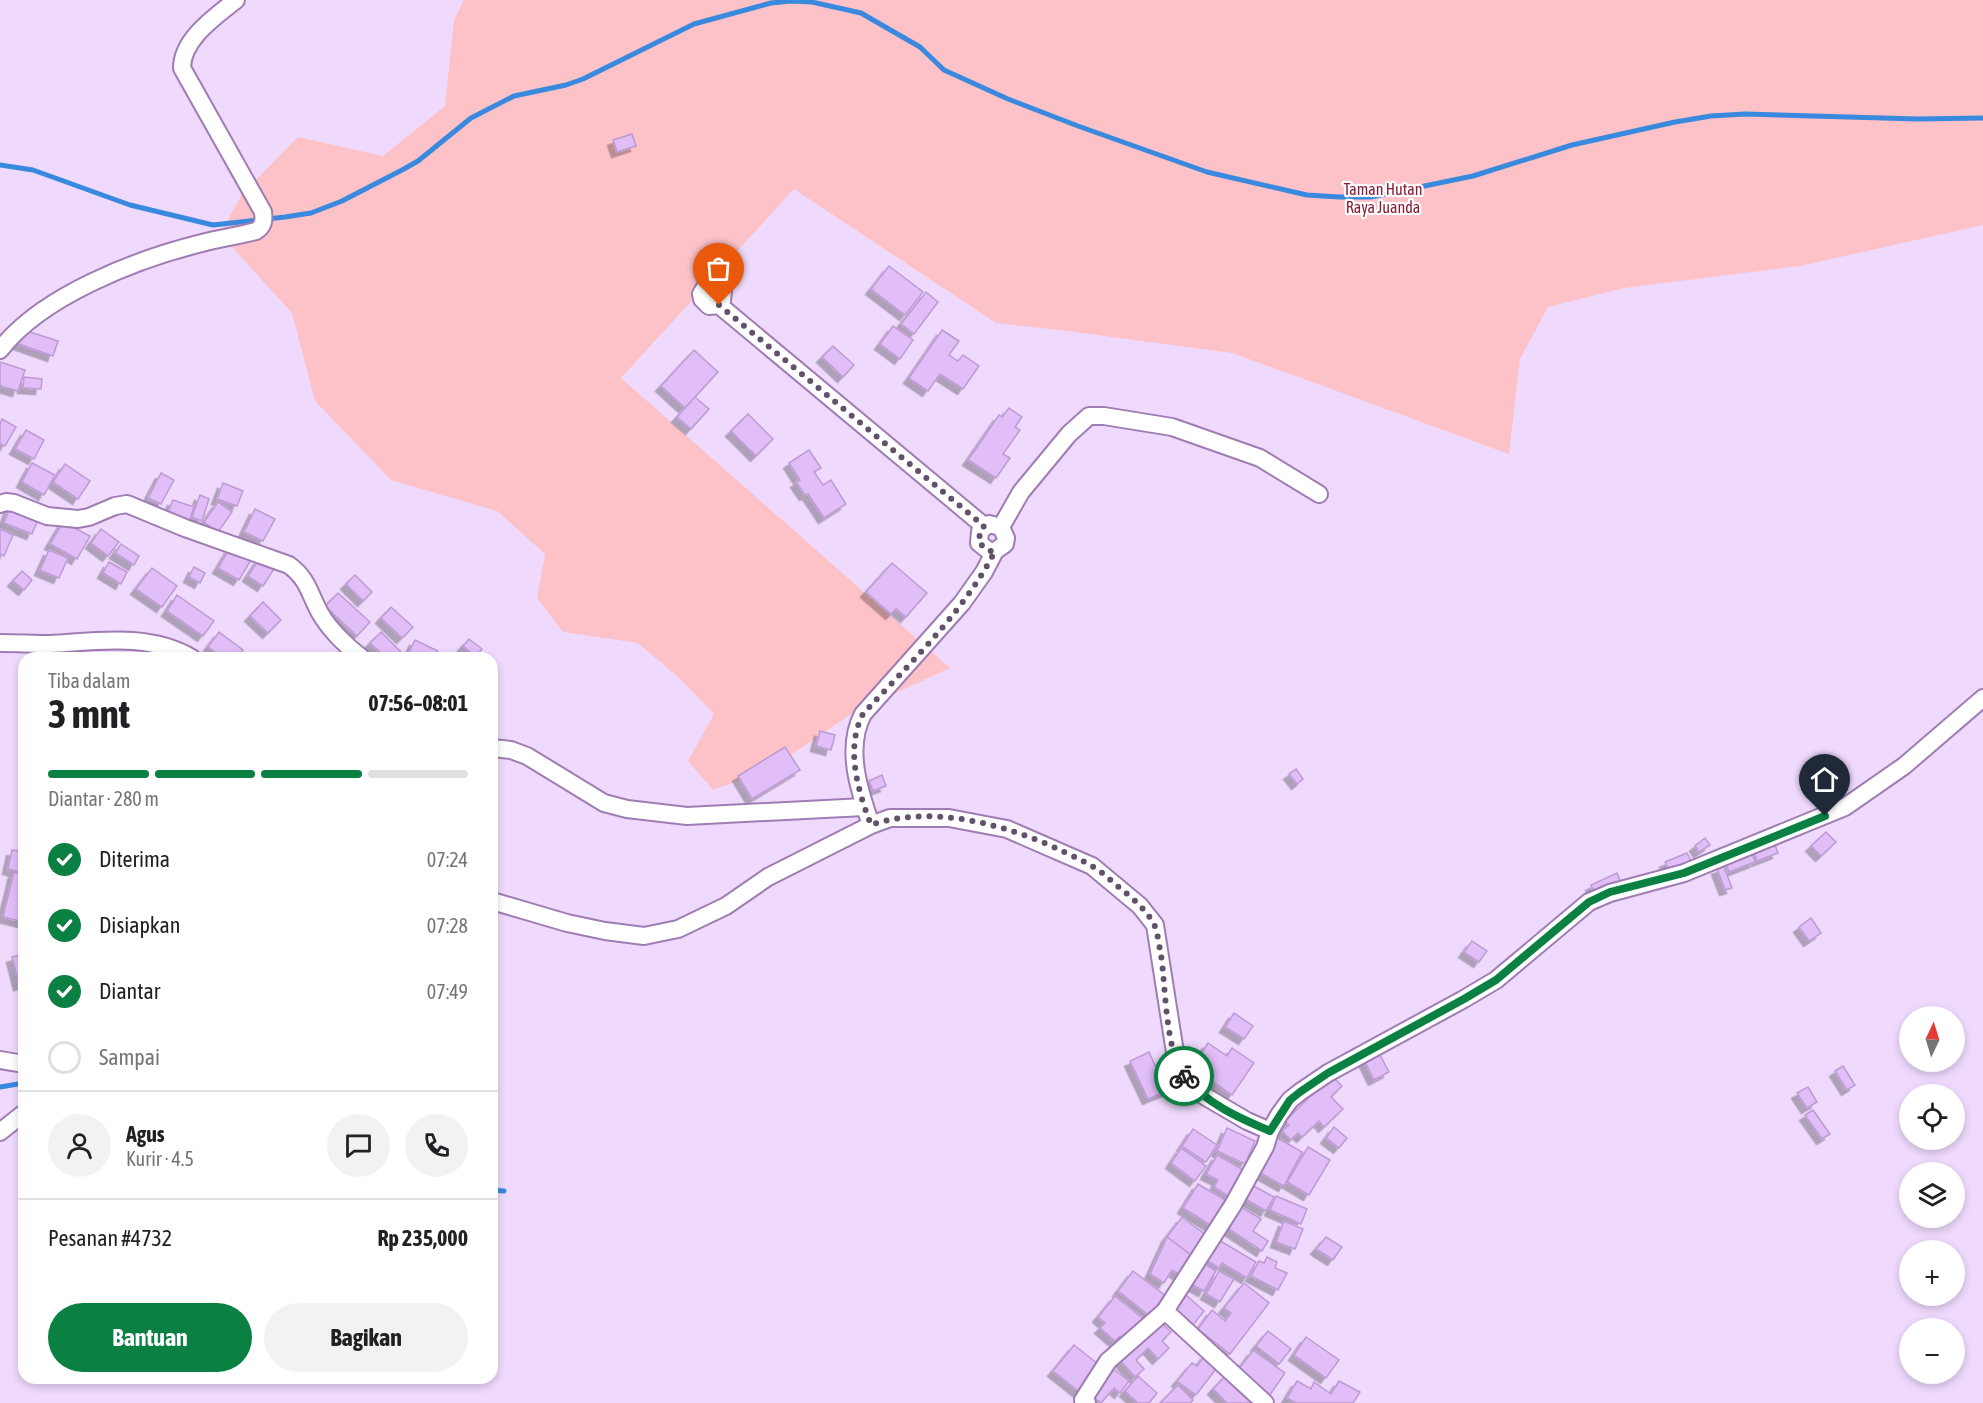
<!DOCTYPE html>
<html lang="id">
<meta charset="utf-8">
<style>
:root{--surface:#fff;--page:#f2f2f2;--text:#202124;--muted:#757577;--line:#e0e0e0;--accent:#0b8043}
body{margin:0;font-family:"Asap Condensed",sans-serif;background:var(--page);color:var(--text);height:100vh;display:flex;flex-direction:column;font-size:22px;white-space:nowrap}
*{box-sizing:border-box;margin:0}
p{font-size:20px;color:var(--muted)}
.icon{flex:none;width:33px;height:33px;fill:none;stroke:currentColor;stroke-width:2;stroke-linecap:round;stroke-linejoin:round}
.map{position:relative;flex:1;overflow:hidden}
.sheet{position:absolute;left:18px;top:652px;width:480px;height:732px;display:flex;flex-direction:column;background:var(--surface);border-radius:18px;box-shadow:0 3px 9px #0003}
.sheet>*{flex:none}
.needle{width:39px;rotate:4deg}
.fabs{position:absolute;left:1899px;top:1006px;display:grid;gap:12px}
.fabs a{display:grid;place-items:center;width:66px;height:66px;border-radius:50%;background:var(--surface);box-shadow:0 3px 9px #0003;font-size:30px}
.pin{position:absolute;display:grid;place-items:center;width:51px;height:51px;color:#fff;margin:-62px -26px;border-radius:50% 50% 50% 0;rotate:-45deg;box-shadow:0 0 6px #0007}
.pin .icon{rotate:45deg}
.courier{position:absolute;display:grid;place-items:center;width:60px;height:60px;margin:-30px;border:4px solid #0b8043;border-radius:50%;background:#fff;color:#222;box-shadow:0 2px 8px #0007}
.headline em{font-style:normal;font-weight:700}
.headline div{display:flex;flex-direction:column-reverse}
.headline{display:flex;align-items:center;justify-content:space-between;height:102px;padding:0 30px}
h1{font-size:39px;font-weight:700;line-height:45px}
.bar{display:grid;grid-template-columns:repeat(4,1fr);gap:9px 6px;align-content:center;height:72px;padding:0 30px}
.bar i{height:8px;border-radius:4px;background:var(--line)}
.bar .active{background:var(--accent)}
.bar p{grid-column:span 4}
.line{display:flex;align-items:center;gap:15px;padding:0 30px;border-top:2px solid var(--line)}
.line div{flex:1}
.round{display:grid;place-items:center;flex:none;width:63px;height:63px;border-radius:32px;background:var(--page)}
ol{padding:0 30px;list-style:none}
li{display:flex;align-items:center;gap:18px;height:66px}
li p{margin-inline-start:auto}
li .icon{padding:6px;border-radius:50%;background:var(--accent);color:#fff;stroke-width:4}
li:last-child{color:var(--muted)}
li i{width:33px;height:33px;border:3px solid var(--line);border-radius:50%}
.button{display:flex;gap:12px;margin-top:auto;padding:12px 30px}
.button a{flex:1;height:69px;border-radius:36px;background:var(--accent);color:#fff;font-size:24px;font-weight:700;line-height:69px;text-align:center}
.button a+a{background:var(--page);color:var(--text)}
.map>svg:first-child{display:block}
.green{fill:#fdc2c8}
.lines{fill:none;stroke-linecap:round;stroke-linejoin:round}
.stream{stroke:#398ade;stroke-width:5}
.building{fill:#e2bef9;stroke:#bd9ad3;stroke-width:1.5;filter:url(#shadow)}
.street-casing{stroke:#9f7db4;stroke-width:20}
.street{stroke:#fff;stroke-width:16}
.done{stroke:#61516a;stroke-width:6;stroke-dasharray:0 10.8}
.route{stroke:#0b8043;stroke-width:8}
.labels{text-anchor:middle;dominant-baseline:central;stroke-width:4.5;stroke-linejoin:round;paint-order:stroke}
.park-label{font-size:16px;fill:#881c37;stroke:#fff}
</style>
<div class="map">
<svg width="1983" height="1403" viewBox="0 0 1983 1403">
<defs>
<filter id="shadow"><feDropShadow dx="-5.5" dy="5.5" stdDeviation="0" flood-color="#0004"/></filter>
</defs>
<rect width="100%" height="100%" fill="#efdafd"/>
<!-- green -->
<polygon class="green" points="464,0 1983,0 1983,225 1800,266 1624,288 1548,307 1520,359 1509,454 1232,353 1059,330 996,323 794,189 621,378 950,668 853,713 770,769 713,790 688,761 714,714 679,678 638,643 563,632 537,598 545,554 497,511 391,480 315,401 292,313 220,234 242,194 298,137 383,156 445,106 454,20"/>
<g class="lines">
<!-- stream -->
<g class="stream">
<polyline points="0,165 33,170 130,205 213,225 285,217 311,213 342,201 402,170 418,161 471,118 514,96 566,85 583,79 694,24 771,3 791,1 812,2 861,13 920,47 944,70 1008,99 1078,126 1207,172 1307,195 1339,197 1371,197 1473,176 1572,145 1675,122 1711,116 1745,114 1918,119 1983,118"/>
<polyline points="0,1087 24,1083"/>
<polyline points="492,1190 504,1191"/>
</g>
</g>
<!-- building -->
<g class="building">
<polygon points="632,134 636,146 617,152 613,140"/>
<polygon points="889,266 923,292 905,315 871,289"/>
<polygon points="926,292 938,302 914,334 901,324"/>
<polygon points="893,326 913,340 900,359 880,344"/>
<polygon points="21,329 58,341 53,356 16,343"/>
<polygon points="942,330 959,341 949,355 958,361 963,355 979,366 963,389 940,374 928,391 909,378"/>
<polygon points="833,346 854,365 843,377 822,357"/>
<polygon points="694,350 718,372 685,408 661,386"/>
<polygon points="0,362 25,370 18,391 0,386"/>
<polygon points="24,377 42,379 41,389 23,388"/>
<polygon points="695,397 709,409 691,429 677,417"/>
<polygon points="1009,408 1022,417 1015,427 1020,430 1003,454 1010,458 996,478 968,460 999,415 1002,417"/>
<polygon points="748,414 773,439 756,456 731,431"/>
<polygon points="2,419 16,427 5,446 0,444 0,424"/>
<polygon points="26,430 44,440 34,459 15,449"/>
<polygon points="809,450 821,468 814,472 823,485 831,480 846,504 824,518 808,494 805,495 796,482 800,480 789,463"/>
<polygon points="32,463 55,475 44,495 22,482"/>
<polygon points="65,464 90,481 78,499 53,482"/>
<polygon points="161,473 174,480 161,504 148,498"/>
<polygon points="223,483 243,491 237,506 217,499"/>
<polygon points="200,495 209,499 202,521 192,517"/>
<polygon points="173,500 194,507 189,522 167,515"/>
<polygon points="218,502 232,512 218,532 204,522"/>
<polygon points="11,504 40,515 32,534 4,523"/>
<polygon points="255,509 275,519 263,541 244,532"/>
<polygon points="63,522 90,536 77,559 50,544"/>
<polygon points="0,529 13,535 4,556 0,554"/>
<polygon points="101,529 119,542 108,556 91,543"/>
<polygon points="121,544 139,556 134,565 115,553"/>
<polygon points="230,548 251,560 239,580 218,568"/>
<polygon points="49,550 68,558 59,578 40,570"/>
<polygon points="259,559 274,569 263,586 248,576"/>
<polygon points="109,562 127,572 121,584 103,573"/>
<polygon points="892,563 927,593 906,617 896,609 891,614 866,592"/>
<polygon points="194,567 205,573 200,583 189,577"/>
<polygon points="152,568 177,586 162,607 136,589"/>
<polygon points="22,571 32,580 24,590 13,581"/>
<polygon points="355,575 372,592 363,601 346,584"/>
<polygon points="338,593 370,622 357,636 325,606"/>
<polygon points="177,595 214,621 203,636 167,611"/>
<polygon points="263,602 281,620 268,633 250,616"/>
<polygon points="391,607 413,627 402,638 381,618"/>
<polygon points="219,632 243,650 237,658 223,658 208,647"/>
<polygon points="381,632 401,652 394,658 386,658 370,643"/>
<polygon points="469,639 482,649 475,657 463,646"/>
<polygon points="415,640 438,651 434,658 406,658"/>
<polygon points="820,731 835,735 831,750 816,746"/>
<polygon points="785,747 800,770 752,799 738,776"/>
<polygon points="1296,769 1303,779 1297,784 1289,774"/>
<polygon points="882,775 886,786 873,791 869,781"/>
<polygon points="1826,832 1836,842 1821,856 1811,846"/>
<polygon points="1705,838 1710,845 1699,852 1695,846"/>
<polygon points="1774,842 1778,853 1757,861 1753,850"/>
<polygon points="12,850 24,852 24,873 8,869"/>
<polygon points="1751,850 1755,862 1729,872 1725,860"/>
<polygon points="1687,853 1692,863 1670,872 1665,862"/>
<polygon points="1724,867 1732,888 1725,890 1717,869"/>
<polygon points="14,872 24,875 24,922 3,917"/>
<polygon points="1617,873 1621,883 1595,894 1591,885"/>
<polygon points="1811,918 1821,933 1809,941 1799,927"/>
<polygon points="1472,941 1487,951 1479,962 1464,952"/>
<polygon points="24,954 24,984 19,985 12,957"/>
<polygon points="1234,1013 1253,1026 1244,1039 1225,1027"/>
<polygon points="1208,1043 1227,1056 1232,1048 1254,1063 1232,1095 1192,1067"/>
<polygon points="1149,1052 1167,1091 1148,1099 1130,1061"/>
<polygon points="1379,1053 1389,1072 1374,1080 1364,1060"/>
<polygon points="1843,1066 1855,1085 1847,1090 1835,1071"/>
<polygon points="1330,1074 1342,1086 1331,1097 1343,1109 1324,1127 1319,1121 1302,1137 1298,1133 1291,1140 1282,1131 1289,1125 1285,1121 1319,1088"/>
<polygon points="1808,1087 1817,1102 1807,1108 1797,1093"/>
<polygon points="1813,1110 1830,1134 1822,1139 1805,1115"/>
<polygon points="1334,1127 1347,1138 1339,1148 1326,1138"/>
<polygon points="1227,1128 1255,1141 1245,1164 1217,1151"/>
<polygon points="1193,1129 1217,1145 1206,1162 1182,1146"/>
<polygon points="1274,1136 1302,1152 1284,1186 1255,1170"/>
<polygon points="1308,1147 1330,1160 1309,1195 1287,1182"/>
<polygon points="1181,1148 1206,1166 1195,1181 1171,1163"/>
<polygon points="1217,1155 1249,1173 1233,1199 1214,1187 1218,1180 1206,1174"/>
<polygon points="1198,1184 1230,1203 1215,1228 1183,1208"/>
<polygon points="1250,1184 1274,1197 1266,1211 1242,1197"/>
<polygon points="1276,1196 1307,1209 1301,1224 1270,1210"/>
<polygon points="1238,1205 1261,1219 1253,1231 1268,1241 1262,1251 1224,1226"/>
<polygon points="1182,1217 1210,1238 1195,1258 1167,1237"/>
<polygon points="1284,1221 1303,1229 1295,1249 1276,1242"/>
<polygon points="1167,1237 1195,1258 1182,1276 1172,1270 1164,1283 1150,1274"/>
<polygon points="1326,1237 1342,1247 1333,1260 1316,1249"/>
<polygon points="1217,1239 1256,1262 1247,1278 1222,1263 1219,1268 1204,1259"/>
<polygon points="1267,1257 1277,1262 1275,1268 1287,1273 1278,1290 1251,1276 1259,1261 1264,1263"/>
<polygon points="1202,1262 1216,1271 1204,1291 1189,1283"/>
<polygon points="1133,1271 1167,1297 1151,1317 1118,1291"/>
<polygon points="1219,1271 1234,1279 1220,1302 1206,1294"/>
<polygon points="1244,1283 1269,1303 1230,1354 1198,1329 1212,1310 1225,1321 1231,1313 1224,1308"/>
<polygon points="1186,1295 1204,1311 1193,1325 1176,1309"/>
<polygon points="1115,1296 1144,1319 1126,1341 1120,1336 1115,1341 1100,1328 1105,1323 1098,1317"/>
<polygon points="1159,1321 1171,1332 1162,1341 1169,1348 1158,1359 1148,1348 1136,1360 1144,1369 1135,1377 1119,1359"/>
<polygon points="1268,1331 1291,1349 1279,1364 1256,1346"/>
<polygon points="1306,1337 1339,1360 1326,1378 1294,1355"/>
<polygon points="1074,1345 1103,1368 1082,1394 1053,1371"/>
<polygon points="1253,1350 1285,1373 1269,1396 1236,1373"/>
<polygon points="1206,1354 1219,1365 1196,1395 1177,1381 1192,1363 1197,1366"/>
<polygon points="1108,1365 1129,1381 1120,1393 1114,1388 1101,1403 1092,1396"/>
<polygon points="1227,1374 1257,1403 1227,1403 1213,1389"/>
<polygon points="1138,1376 1157,1393 1149,1403 1136,1403 1137,1402 1125,1391"/>
<polygon points="1297,1381 1311,1389 1314,1382 1331,1394 1339,1381 1360,1392 1353,1403 1296,1403 1287,1398"/>
<polygon points="1178,1385 1193,1400 1190,1403 1160,1403"/>
</g>
<g class="lines">
<defs>
<g id="street">
<polyline points="719,305 722,301 723,291 716,285 706,286 701,294 702,299 709,306 719,305 984,526"/>
<path d="M0,350C41,296 137,259 202,243C220,238 238,236 256,231C264,226 264,220 263,212L182,68C182,39 215,17 236,0"/>
<path d="M0,504L6,502L14,503L47,516L78,519L89,517L115,506L127,504L185,528L289,565C308,579 309,593 320,613C329,629 347,647 362,658"/>
<polyline points="1001,527 1021,492 1069,434 1089,416 1104,416 1172,427 1260,458 1319,494"/>
<path d="M0,643C17,643 34,644 51,644C99,641 150,633 192,658"/>
<polyline points="492,748 511,750 527,756 604,803 627,809 687,816 864,807"/>
<path d="M871,825C859,790 845,748 863,714L962,603L984,572L995,551L1005,544L1006,538L1001,527L989,524L980,531L979,543L989,551H995"/>
<polyline points="492,901 567,923 605,931 644,936 678,929 726,906 768,877 871,825 890,818 949,818 1007,829 1092,866 1140,906 1155,925 1177,1065 1201,1094 1247,1121 1270,1131"/>
<polyline points="0,1060 24,1064"/>
<polyline points="0,1132 24,1113"/>
<polyline points="1165,1311 1265,1403"/>
<polyline points="1087,1403 1083,1400 1108,1361 1165,1311 1233,1205 1265,1147 1270,1131 1279,1115 1290,1100 1300,1092 1328,1073 1464,999 1496,980 1589,902 1610,893 1684,873 1845,807 1904,766 1983,698"/>
</g>
</defs>
<!-- street casing -->
<use href="#street" class="street-casing"/>
<!-- street -->
<use href="#street" class="street"/>
</g>
<g class="lines">
<!-- done -->
<path class="done" d="M719,305L984,526L980,531L979,543L989,551H995C964,612 909,664 863,714C845,748 858,791 871,825C941,801 1028,831 1090,865C1100,870 1108,878 1116,885C1130,896 1145,908 1154,924C1158,933 1159,946 1161,955C1166,989 1165,1048 1184,1076"/>
<!-- route -->
<path class="route" d="M1184,1076C1205,1103 1239,1118 1270,1131L1290,1100L1300,1092L1328,1073L1464,999L1496,980L1589,902L1610,892L1684,873L1825,816"/>
</g>
<g class="labels">
<!-- park labels -->
<g class="park-label">
<text x="1383" y="189">Taman Hutan<tspan x="1383" dy="18">Raya Juanda</tspan></text>
</g>
</g>
</svg>
<div class="fabs">
<a><svg class="needle" viewBox="-14 -14 28 28"><path d="M0-13l5 13h-10z" fill="#e53935"/><path d="M0 13l5-13h-10z" fill="#757577"/></svg></a>
<a><svg class="icon" aria-label="locate" viewBox="0 0 24 24"><circle cx="12" cy="12" r="6"/><path d="M12 2v4M12 18v4M2 12h4M18 12h4"/></svg></a>
<a><svg class="icon" aria-label="layers" viewBox="0 0 24 24"><path d="M12 4l9 5-9 5-9-5zM3 14l9 5 9-5"/></svg></a>
<a>+</a>
<a>−</a>
</div>
<div class="pin" style="left:719px;top:305px;background:#ea580c"><svg class="icon" aria-label="bag" viewBox="0 0 24 24"><path d="M5 8h14l-1 12H6zM9 8a3 3 0 0 1 6 0"/></svg></div>
<div class="pin" style="left:1825px;top:816px;background:#1f2937"><svg class="icon" aria-label="home" viewBox="0 0 24 24"><path d="M3 11l9-7 9 7M6 9v11h12V9"/></svg></div>
<div class="courier" style="left:1184px;top:1076px"><svg class="icon" aria-label="bike" viewBox="0 0 24 24"><circle cx="6" cy="16" r="4"/><circle cx="18" cy="16" r="4"/><path d="M6 16l4-8h5l3 8M10 8l3 8H6M13 5h3"/></svg></div>
<section class="sheet">
<div class="headline"><div><h1>3 mnt</h1><p>Tiba dalam</p></div><em>07:56–08:01</em></div>
<div class="bar"><i class="active"></i><i class="active"></i><i class="active"></i><i></i><p>Diantar · 280 m</p></div>
<ol>
<li><svg class="icon" aria-label="check" viewBox="0 0 24 24"><path d="M5 12l5 5 9-10"/></svg>Diterima<p>07:24</p></li>
<li><svg class="icon" aria-label="check" viewBox="0 0 24 24"><path d="M5 12l5 5 9-10"/></svg>Disiapkan<p>07:28</p></li>
<li><svg class="icon" aria-label="check" viewBox="0 0 24 24"><path d="M5 12l5 5 9-10"/></svg>Diantar<p>07:49</p></li>
<li><i></i>Sampai</li>
</ol>
<div class="line" style="height:108px"><a class="round"><svg class="icon" aria-label="person" viewBox="0 0 24 24"><circle cx="12" cy="8" r="4"/><path d="M4 21q1-7 8-7t8 7"/></svg></a><div><b>Agus</b><p>Kurir · 4.5</p></div><a class="round"><svg class="icon" aria-label="chat" viewBox="0 0 24 24"><path d="M4 5h16v11H9l-5 4z"/></svg></a><a class="round"><svg class="icon" aria-label="phone" viewBox="0 0 24 24"><path d="M5 4h4l2 5-3 2q2 4 5 5l2-3 5 2v4C11 20 4 13 5 4z"/></svg></a></div>
<div class="line" style="height:78px"><div>Pesanan #4732</div><b>Rp 235,000</b></div>
<div class="button"><a>Bantuan</a><a>Bagikan</a></div>
</section>
</div>
